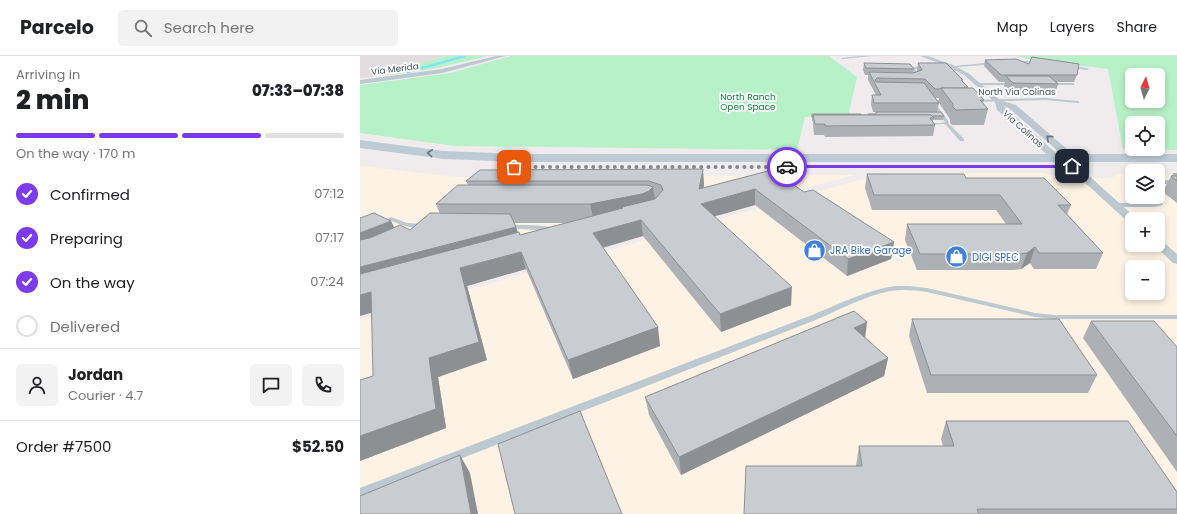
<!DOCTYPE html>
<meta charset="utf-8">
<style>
:root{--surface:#fff;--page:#f2f2f2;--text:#202124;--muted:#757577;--line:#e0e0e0;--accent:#7c3aed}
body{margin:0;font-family:Poppins,sans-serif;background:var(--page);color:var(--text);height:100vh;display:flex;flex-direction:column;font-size:15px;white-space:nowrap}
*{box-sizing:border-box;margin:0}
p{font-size:13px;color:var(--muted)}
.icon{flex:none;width:22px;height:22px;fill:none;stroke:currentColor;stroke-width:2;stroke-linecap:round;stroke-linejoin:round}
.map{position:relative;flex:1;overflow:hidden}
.drawer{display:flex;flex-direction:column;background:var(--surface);width:360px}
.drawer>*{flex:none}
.needle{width:26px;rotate:5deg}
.controls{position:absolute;left:765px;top:12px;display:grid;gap:8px}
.controls a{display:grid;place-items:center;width:40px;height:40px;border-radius:6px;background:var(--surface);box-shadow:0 2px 6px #0003;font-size:20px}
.pin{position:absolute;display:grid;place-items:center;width:34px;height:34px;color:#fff;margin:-17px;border-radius:8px;box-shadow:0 2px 6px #0006}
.courier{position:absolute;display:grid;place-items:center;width:40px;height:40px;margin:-20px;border:3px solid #7c3aed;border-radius:50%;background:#fff;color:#222;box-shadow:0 1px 5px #0007}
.overview em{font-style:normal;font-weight:800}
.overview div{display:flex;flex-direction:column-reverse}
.overview{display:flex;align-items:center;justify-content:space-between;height:68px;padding:0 16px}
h1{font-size:26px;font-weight:800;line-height:30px}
.bar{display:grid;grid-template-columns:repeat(4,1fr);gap:6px 4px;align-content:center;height:48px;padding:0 16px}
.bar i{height:5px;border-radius:3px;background:var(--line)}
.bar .active{background:var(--accent)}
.bar p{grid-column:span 4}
.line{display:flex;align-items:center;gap:10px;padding:0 16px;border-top:1px solid var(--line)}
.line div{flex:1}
.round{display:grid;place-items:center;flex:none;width:42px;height:42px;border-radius:6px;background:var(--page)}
ol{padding:0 16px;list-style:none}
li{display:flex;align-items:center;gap:12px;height:44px}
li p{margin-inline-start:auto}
li .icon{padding:4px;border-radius:50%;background:var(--accent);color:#fff;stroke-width:4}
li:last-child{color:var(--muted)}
li i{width:22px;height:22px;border:2px solid var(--line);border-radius:50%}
header{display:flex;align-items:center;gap:24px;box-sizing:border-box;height:56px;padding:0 20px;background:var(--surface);border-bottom:1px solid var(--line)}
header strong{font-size:19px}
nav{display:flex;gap:22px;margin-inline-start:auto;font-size:14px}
.search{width:280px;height:36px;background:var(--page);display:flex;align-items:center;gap:10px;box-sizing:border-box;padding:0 14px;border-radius:6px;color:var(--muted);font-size:15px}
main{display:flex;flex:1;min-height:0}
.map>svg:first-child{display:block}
.commercial{fill:#fdf2e3;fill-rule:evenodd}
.education{fill:#e1dddf}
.green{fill:#b7f1c7;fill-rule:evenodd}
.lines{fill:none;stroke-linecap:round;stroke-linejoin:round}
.stream{stroke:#81e6f1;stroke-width:2.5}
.lane{fill:#bcc9d0;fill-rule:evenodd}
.street{fill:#bcc9d0;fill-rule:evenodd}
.secondary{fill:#bccbd5;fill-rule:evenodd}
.wall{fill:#adb0b5;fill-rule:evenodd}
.shaded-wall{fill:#8d9093}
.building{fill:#c9cdd2;stroke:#8d9093}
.oneway{stroke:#68767e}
.oneway2{stroke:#687780}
.route{fill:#7c3aed}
.done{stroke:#80898e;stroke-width:4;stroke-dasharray:0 7.2}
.labels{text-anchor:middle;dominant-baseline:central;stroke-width:3.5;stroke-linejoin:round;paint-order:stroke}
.far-street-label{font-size:9px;fill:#44535b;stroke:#fff}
.far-park-label{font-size:9px;fill:#11803c;stroke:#fff}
.shop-label{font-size:10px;fill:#366cbe;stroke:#fff;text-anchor:start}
</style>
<header>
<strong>Parcelo</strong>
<div class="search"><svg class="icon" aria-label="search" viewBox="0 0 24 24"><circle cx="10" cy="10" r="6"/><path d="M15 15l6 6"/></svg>Search here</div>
<nav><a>Map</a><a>Layers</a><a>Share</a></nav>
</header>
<main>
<section class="drawer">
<div class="overview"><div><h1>2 min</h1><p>Arriving in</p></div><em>07:33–07:38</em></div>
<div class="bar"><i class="active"></i><i class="active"></i><i class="active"></i><i></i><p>On the way · 170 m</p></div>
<ol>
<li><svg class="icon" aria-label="check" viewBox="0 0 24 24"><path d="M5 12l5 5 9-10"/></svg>Confirmed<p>07:12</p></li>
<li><svg class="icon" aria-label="check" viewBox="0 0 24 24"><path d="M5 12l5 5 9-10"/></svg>Preparing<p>07:17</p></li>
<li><svg class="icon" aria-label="check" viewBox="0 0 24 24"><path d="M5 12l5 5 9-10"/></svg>On the way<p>07:24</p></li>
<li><i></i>Delivered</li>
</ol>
<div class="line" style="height:72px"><a class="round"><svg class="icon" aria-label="person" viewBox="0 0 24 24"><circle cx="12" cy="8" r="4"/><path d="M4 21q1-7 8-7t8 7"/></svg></a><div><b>Jordan</b><p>Courier · 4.7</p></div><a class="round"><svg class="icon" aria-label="chat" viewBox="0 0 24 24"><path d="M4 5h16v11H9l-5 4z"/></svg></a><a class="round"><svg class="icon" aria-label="phone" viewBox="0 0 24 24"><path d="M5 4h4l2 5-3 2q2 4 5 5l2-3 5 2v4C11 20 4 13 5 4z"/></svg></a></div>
<div class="line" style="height:52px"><div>Order #7500</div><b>$52.50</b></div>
</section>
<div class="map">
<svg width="817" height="458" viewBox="0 0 817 458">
<rect width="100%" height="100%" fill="#f0eced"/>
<!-- commercial -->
<g class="commercial">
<polygon points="0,110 97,121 494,119 0,257"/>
<path d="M524,117H683L703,122H751L759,118H772V141H798V118H817V458H0V264ZM772,163H798V189H772ZM772,211H798V237H772Z"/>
</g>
<!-- education -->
<polygon class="education" points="0,0 87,0 44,12 32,19 0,22"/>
<!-- green -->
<g class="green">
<polygon points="87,0 128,0 77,12 32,19 44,12"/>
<polygon points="151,0 469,0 497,21 488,60 445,61 437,94 95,90 0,77 0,29 90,17"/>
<path d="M656,0H817V94L763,93L748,13L667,3ZM772,19H798V45H772ZM772,67H798V93H772Z"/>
</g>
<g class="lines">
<!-- stream -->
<polyline class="stream" points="48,16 105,0"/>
<!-- lane -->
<g class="lane">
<polygon points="499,0 513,0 482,3 481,2"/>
<polygon points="654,5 679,5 681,6 653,7"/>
<polygon points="634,6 635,8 586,12 584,11"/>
<polygon points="567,10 566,12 555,13 559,21 552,23 552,21 555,20 552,11"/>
<polygon points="710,10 727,12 729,13 727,14 709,12"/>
<polygon points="620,27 654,27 656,28 654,29 619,29"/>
<polygon points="688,27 713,27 715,28 713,29 687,29"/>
<polygon points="685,42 718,45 720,46 718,47 685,44 614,46 612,45 614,44"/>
<polygon points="571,44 573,44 589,66 588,67 604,83 604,85 600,85 585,68 565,69 564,68 566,67 581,67 585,66 570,45"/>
<polygon points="524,57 525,57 525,59 506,60 509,67 507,68 505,67 501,59 503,58"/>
<rect x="798" y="124" width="19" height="4"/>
<polygon points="791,141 797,141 803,148 802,149 794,151 756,151 753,149 756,147 796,147"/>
<path d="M31,161L47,167L64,168L67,170C58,176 39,168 29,164V162Z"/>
<polygon points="148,169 170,169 194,171 197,173 194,175 146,172 145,171"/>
<path d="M535,230H549L567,232L675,257L694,259H817V263H694L675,261L567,236C555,234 542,233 530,235C505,240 481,253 458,263L0,442V432L452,259C479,248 506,234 535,230Z"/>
</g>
<!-- street -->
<g class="street">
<polygon points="136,0 146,0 82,17 0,28 0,24 82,13"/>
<path d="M560,0H568L593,9L608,17L640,44L656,49L715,100L717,109L777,163H772V167L768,166L709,112L693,104L637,54L635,46L604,19L589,11ZM643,49L650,53L708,104L699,100Z"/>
<polygon points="798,184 802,185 817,198 817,208 813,207 794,189 798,189"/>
</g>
<!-- secondary -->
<polygon class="secondary" points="0,84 84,95 164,98 817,98 817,106 164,106 84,103 0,92"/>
</g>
<!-- wall -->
<g class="wall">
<polygon points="625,4 669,8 717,19 714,26 696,26 698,28 695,38 651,37 644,30 645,26 639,26 624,10"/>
<path d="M504,7L554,13L553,17L557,15V14L558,7L603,24V26L608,31V32L624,44L623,47L628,53L624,69H592L590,67V63L579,47L577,56H513L511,48L512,39H516L508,24V19H505L503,14ZM575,42H579L578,46Z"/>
<polygon points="516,56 584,60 583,64 573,64 573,66 575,69 573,80 465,81 464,79 454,79 453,69 453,65 452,65 452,58 508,59 508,58 516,58"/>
<path d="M120,114L344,128V132L412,114L444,136L534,186L531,203L487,220L395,149L354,160L431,249L361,276L283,180L243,192L300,290L213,323L166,213L107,230L127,304L78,321L86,372L0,405V324L13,320L34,172L50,174L80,158L76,148L108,129L106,125ZM154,167H207L160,179L158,176Z"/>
<polygon points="813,117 817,117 817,147 803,136 811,120 812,120"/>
<polygon points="507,118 606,122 711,149 707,158 743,197 736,213 674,213 670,207 661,213 654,214 557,214 545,184 547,168 646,168 636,154 512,154 505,132"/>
<polygon points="552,263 737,319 728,337 567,337 549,280"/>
<polygon points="731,265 817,291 817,416 723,282"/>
<polygon points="505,282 528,302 524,320 321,419 289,359 285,341"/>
<polygon points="586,365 817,436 817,458 384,458 496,410 499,390 583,390 581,383"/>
</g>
<!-- shaded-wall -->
<g class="shaded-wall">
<polygon points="343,113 344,128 341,148 339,133"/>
<polygon points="293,131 296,149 234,166 230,148"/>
<polygon points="395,133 395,149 342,164 341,148"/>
<polygon points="281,164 283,180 237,193 233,177"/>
<polygon points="31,165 39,181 0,197 0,177"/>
<polygon points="156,171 161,187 0,231 0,211"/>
<polygon points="534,186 531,203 487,220 488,203"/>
<polygon points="675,191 670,207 661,213 667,197"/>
<polygon points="161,196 166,213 107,230 127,304 78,321 86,372 0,405 0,380 100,212"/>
<polygon points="432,231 431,249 361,276 360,258"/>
<polygon points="11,236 21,254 0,260 0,239"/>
<polygon points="507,266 505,284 494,272"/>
<polygon points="298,271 300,290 213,323 208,304"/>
<polygon points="528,302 524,320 321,419 319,401"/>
<polygon points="100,399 110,417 118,458 111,458"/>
</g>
<!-- building -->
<g class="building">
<polygon points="672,1 719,8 717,19 641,19 625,4 656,3 669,8"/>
<polygon points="504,7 550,8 554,13 506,12"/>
<polygon points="558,7 586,7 603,24 601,24 608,31 604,31 605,32 581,32 580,33 575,33 565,23 517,22 515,24 516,26 564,27 579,47 514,47 512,39 521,39 509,16 553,17 562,14"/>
<polygon points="646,20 689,20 698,28 653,27"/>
<polygon points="581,32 613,32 624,44 620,44 628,53 596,54 593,51 593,48"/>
<polygon points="516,56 581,56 584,60 572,60 571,59 509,59 508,58 516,58"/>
<polygon points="452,58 501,58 501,59 453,59 453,61 452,61"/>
<polygon points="453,59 571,59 574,62 570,62 575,69 465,70 465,68 455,68"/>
<polygon points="343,113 339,133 412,114 444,136 453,134 534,186 488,203 395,133 341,148 432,231 360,258 281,164 233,177 298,271 208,304 161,196 100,212 119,286 69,302 76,353 0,380 0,324 13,320 11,236 0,239 0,218 159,176 160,179 263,152 262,151 295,143 303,134 301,129 289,125 106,125 120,114"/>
<polygon points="507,118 604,118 606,122 684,122 711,149 698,149 743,197 679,197 675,191 667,197 659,198 560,198 547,168 662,168 640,139 514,139"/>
<polygon points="811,120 817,120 817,125"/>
<polygon points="98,129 287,129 293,131 289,135 282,138 230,148 76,148"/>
<polygon points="14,157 31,165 0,177 0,162"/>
<polygon points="70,157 150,158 156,171 0,211 0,184 10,182 40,169 50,174"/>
<polygon points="494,255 507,266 494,272 528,302 319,401 285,341"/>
<polygon points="552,263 699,263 737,319 571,319"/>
<polygon points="731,265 794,265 817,291 817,380"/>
<polygon points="220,355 262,458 155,458 138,388"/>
<polygon points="586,365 768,365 817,436 817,453 617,453 619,458 384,458 386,410 502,410 499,390 594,390"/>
<polygon points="100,399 111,458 0,458 0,440"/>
</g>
<!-- one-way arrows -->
<defs><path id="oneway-chevron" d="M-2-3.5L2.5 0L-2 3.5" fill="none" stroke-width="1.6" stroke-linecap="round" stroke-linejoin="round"/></defs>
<use class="oneway" href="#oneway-chevron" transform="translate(689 82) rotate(-139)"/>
<use class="oneway2" href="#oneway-chevron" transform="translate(70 97) rotate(-174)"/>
<!-- route -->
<polygon class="route" points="427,109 712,109 714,110 712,112 425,112"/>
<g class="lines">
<!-- done -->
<polyline class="done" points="154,111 427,111"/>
</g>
<!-- icons -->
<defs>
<symbol id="shop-disc" viewBox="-11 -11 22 22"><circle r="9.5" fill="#3f7fe0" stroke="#fff"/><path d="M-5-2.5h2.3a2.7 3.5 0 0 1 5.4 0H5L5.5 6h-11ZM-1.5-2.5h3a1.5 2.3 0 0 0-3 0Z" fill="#fff"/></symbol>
</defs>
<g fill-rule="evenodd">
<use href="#shop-disc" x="442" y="182" width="25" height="25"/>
<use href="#shop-disc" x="584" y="188" width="25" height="25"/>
</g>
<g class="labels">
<!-- far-street labels -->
<g class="far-street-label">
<text transform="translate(35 13) rotate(-7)">Via Merida</text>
<text x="657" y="36">North Via Colinas</text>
<text transform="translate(663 73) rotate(42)">Via Colinas</text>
</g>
<!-- far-park labels -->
<g class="far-park-label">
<text x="388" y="41">North Ranch<tspan x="388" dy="10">Open Space</tspan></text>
</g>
<!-- shop labels -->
<g class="shop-label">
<text x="470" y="194">JRA Bike Garage</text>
<text x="612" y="201">DIGI SPEC</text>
</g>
</g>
</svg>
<div class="controls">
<a><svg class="needle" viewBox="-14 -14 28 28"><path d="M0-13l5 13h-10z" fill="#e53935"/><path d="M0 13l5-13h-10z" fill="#757577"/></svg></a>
<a><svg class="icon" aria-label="locate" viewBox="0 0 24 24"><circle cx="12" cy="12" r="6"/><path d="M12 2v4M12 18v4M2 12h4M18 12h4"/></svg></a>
<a><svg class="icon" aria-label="layers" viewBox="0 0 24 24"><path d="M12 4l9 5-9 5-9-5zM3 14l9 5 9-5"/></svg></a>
<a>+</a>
<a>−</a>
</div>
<div class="pin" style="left:154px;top:111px;background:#ea580c"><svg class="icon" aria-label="bag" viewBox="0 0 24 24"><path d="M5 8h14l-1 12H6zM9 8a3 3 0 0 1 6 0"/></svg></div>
<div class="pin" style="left:712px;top:110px;background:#1f2937"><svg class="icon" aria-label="home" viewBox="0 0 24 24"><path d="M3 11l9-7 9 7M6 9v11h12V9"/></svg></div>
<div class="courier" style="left:427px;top:111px"><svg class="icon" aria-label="car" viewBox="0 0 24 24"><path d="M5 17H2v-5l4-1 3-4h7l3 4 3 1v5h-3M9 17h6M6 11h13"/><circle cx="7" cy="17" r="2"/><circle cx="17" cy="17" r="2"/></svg></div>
</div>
</main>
